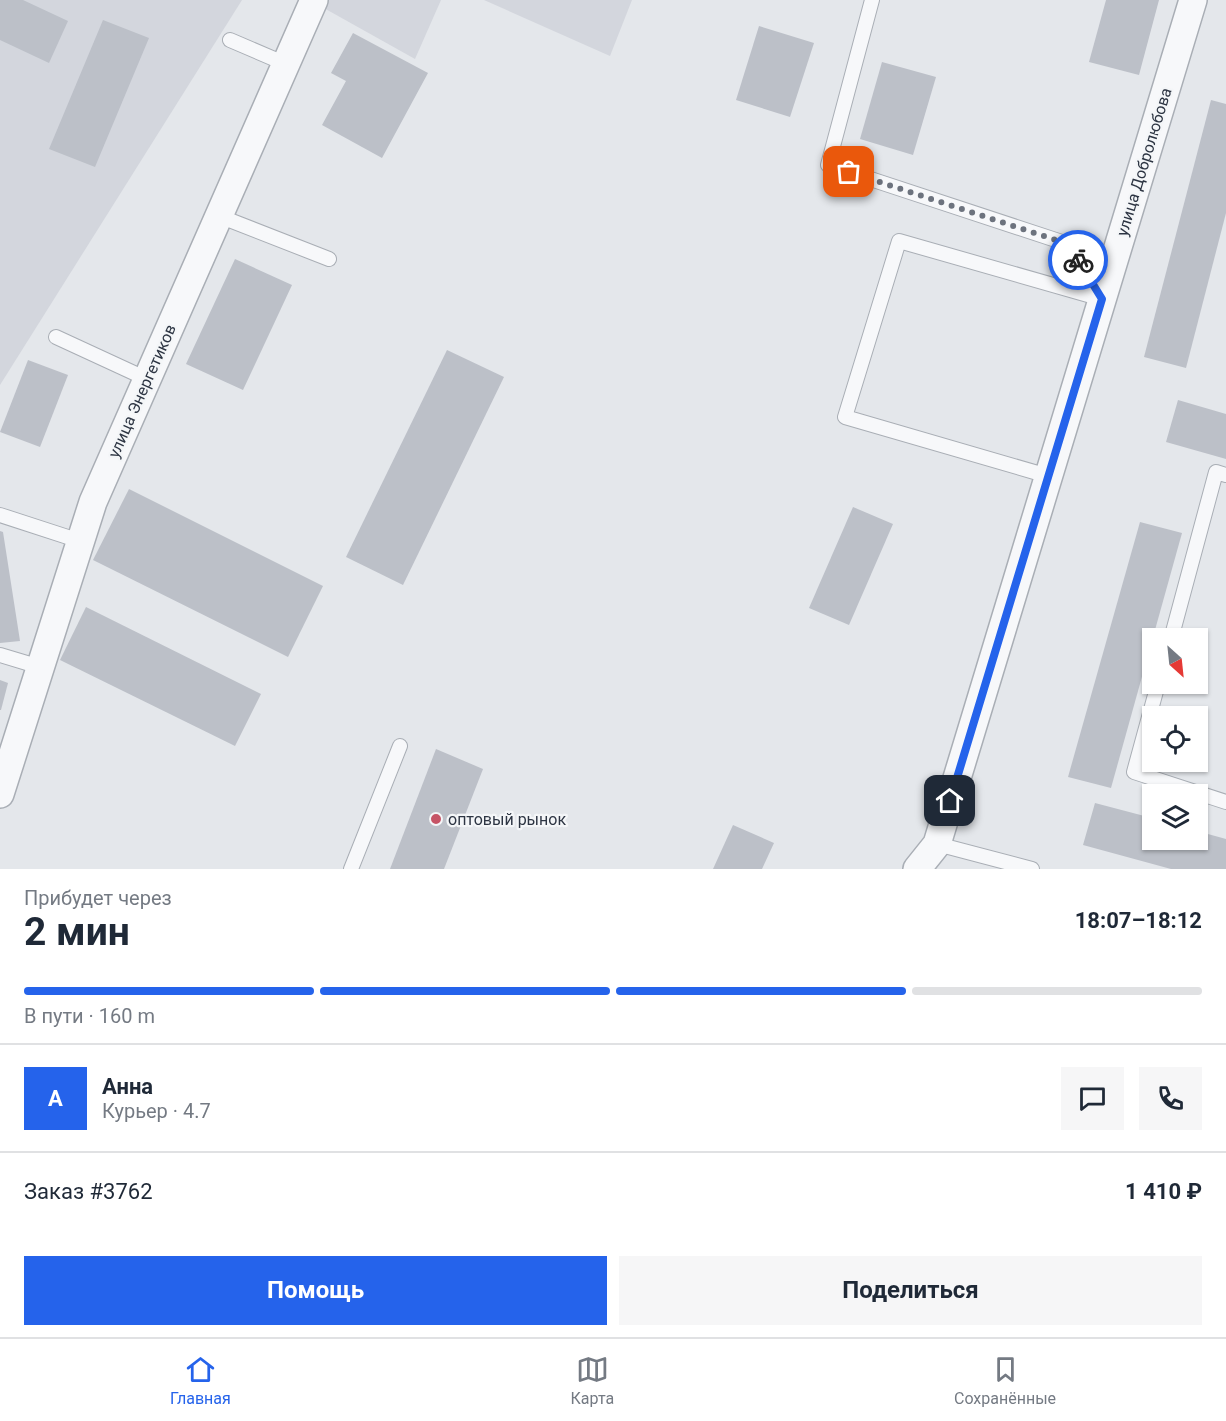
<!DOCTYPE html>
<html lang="ru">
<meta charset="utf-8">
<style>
:root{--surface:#fff;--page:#f6f6f7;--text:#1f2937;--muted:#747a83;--line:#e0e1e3;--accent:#2563eb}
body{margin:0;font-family:Roboto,sans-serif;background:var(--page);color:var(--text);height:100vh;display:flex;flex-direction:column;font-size:22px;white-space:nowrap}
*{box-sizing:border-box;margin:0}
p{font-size:20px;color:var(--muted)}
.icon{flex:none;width:33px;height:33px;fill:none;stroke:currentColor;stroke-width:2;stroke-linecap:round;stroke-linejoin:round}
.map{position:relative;height:869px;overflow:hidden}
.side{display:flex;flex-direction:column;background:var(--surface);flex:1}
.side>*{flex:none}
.needle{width:39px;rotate:153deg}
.controls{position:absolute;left:1142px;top:628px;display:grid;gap:12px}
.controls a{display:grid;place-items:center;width:66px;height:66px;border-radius:0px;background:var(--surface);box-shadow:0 2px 4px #0004;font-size:30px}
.pin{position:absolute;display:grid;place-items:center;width:51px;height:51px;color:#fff;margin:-26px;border-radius:12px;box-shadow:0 3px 9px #0006}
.courier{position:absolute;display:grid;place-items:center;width:60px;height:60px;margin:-30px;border:4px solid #2563eb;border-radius:50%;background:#fff;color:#222;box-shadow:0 2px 8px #0007}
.headline em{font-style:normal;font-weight:700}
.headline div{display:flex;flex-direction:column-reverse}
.headline{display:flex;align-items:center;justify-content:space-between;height:102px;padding:0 24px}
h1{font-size:39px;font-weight:700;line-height:45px}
.bar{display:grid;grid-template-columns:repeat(4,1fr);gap:9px 6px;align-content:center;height:72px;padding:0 24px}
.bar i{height:8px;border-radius:4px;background:var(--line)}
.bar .selected{background:var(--accent)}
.bar p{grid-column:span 4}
.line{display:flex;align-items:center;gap:15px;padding:0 24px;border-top:2px solid var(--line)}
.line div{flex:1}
.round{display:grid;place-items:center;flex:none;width:63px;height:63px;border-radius:0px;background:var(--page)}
.cta{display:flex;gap:12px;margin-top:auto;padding:12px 24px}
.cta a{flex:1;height:69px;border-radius:0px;background:var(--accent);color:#fff;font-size:24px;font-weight:700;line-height:69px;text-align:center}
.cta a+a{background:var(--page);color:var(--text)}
.tab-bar{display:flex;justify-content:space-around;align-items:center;height:84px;border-top:2px solid var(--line);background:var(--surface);font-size:16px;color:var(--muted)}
.tab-bar a{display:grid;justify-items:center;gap:3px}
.tab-bar .selected{color:var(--accent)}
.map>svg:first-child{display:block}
.built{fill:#d3d6dd}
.building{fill:#bcc0c8}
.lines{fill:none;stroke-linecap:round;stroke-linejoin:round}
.lane-casing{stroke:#a9aeb5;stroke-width:16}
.street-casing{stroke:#a9aeb5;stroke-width:30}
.lane{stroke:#f7f8fa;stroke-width:14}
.street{stroke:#f7f8fa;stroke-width:27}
.done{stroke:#6d737e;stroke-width:6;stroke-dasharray:0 10.8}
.route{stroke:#2563eb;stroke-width:8}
.poi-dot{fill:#c65466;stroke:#f4f6f8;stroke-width:2}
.labels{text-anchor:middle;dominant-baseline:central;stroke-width:4.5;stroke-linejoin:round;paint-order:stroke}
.street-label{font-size:16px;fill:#2d3543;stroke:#f4f6f8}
.poi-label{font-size:16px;fill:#2d3543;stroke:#f4f6f8;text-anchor:start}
</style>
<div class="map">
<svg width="1226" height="869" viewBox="0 0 1226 869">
<rect width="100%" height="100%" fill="#e4e7eb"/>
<!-- built -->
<g class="built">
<polygon points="0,0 242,0 0,385"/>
<polygon points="325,0 441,0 415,59 322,7"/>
<polygon points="484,0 632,0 610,56"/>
</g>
<!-- building -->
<g class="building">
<polygon points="0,0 23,0 68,21 49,63 0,40"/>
<polygon points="1106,0 1159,0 1139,75 1089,62"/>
<polygon points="103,20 149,38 95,167 49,149"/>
<polygon points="759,26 814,43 790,117 736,100"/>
<polygon points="353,33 428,73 382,158 322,125 346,81 331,73"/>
<polygon points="882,62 936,77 913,155 860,139"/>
<polygon points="1211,100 1226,104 1226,213 1186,368 1144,357"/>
<polygon points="235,259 292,285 243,390 186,364"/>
<polygon points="447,350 504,377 403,585 346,557"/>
<polygon points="28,360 68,375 40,447 0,432"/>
<polygon points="1178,400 1226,414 1226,459 1166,442"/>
<polygon points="129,489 323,586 288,657 93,560"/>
<polygon points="853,507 893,524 849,625 809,608"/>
<polygon points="1140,522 1182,533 1111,788 1068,777"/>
<polygon points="0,531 3,532 20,641 0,643"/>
<polygon points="86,607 261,694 235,746 60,660"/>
<polygon points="0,680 8,683 1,710 0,710"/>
<polygon points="436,749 483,769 444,869 390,869"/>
<polygon points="1095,803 1152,818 1152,840 1197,840 1197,831 1226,839 1226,869 1171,869 1083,845"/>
<polygon points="733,825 774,843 762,869 713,869"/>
</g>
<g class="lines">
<defs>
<g id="lane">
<polyline points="872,0 828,165 1068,244 1102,299"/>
<polyline points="230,40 286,64"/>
<polyline points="219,216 329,259"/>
<polyline points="56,337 147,379"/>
<polyline points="1048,476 845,417 899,241 1102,299"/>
<polyline points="0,515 80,541"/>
<polyline points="1171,639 1216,472 1226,475"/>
<polyline points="0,655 40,667"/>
<polyline points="1158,684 1134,772 1226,802"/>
<polyline points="937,844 1032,869"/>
<polyline points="351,869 400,746"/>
</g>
<g id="street">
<polyline points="0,794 93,502 314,0"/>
<polyline points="917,869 937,844 1193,0"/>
</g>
</defs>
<!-- lane casing -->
<use href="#lane" class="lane-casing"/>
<!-- street casing -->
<use href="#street" class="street-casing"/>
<!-- lane -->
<use href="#lane" class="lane"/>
<!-- street -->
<use href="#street" class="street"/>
</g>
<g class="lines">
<!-- done -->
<polyline class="done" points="849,172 1068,244 1078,260"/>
<!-- route -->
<polyline class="route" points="950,801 1102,299 1078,260"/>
</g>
<!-- markers -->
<circle class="poi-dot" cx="436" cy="819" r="6"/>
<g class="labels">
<!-- street labels -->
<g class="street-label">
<text transform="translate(1144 162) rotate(-73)">улица Добролюбова</text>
<text transform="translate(142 391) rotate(-66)">улица Энергетиков</text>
</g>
<!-- poi labels -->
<g class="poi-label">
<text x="448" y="819">оптовый рынок</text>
</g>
</g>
</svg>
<div class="controls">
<a><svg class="needle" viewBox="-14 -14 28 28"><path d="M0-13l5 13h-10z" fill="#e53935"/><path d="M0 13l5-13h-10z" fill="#747a83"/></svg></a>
<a><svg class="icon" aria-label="locate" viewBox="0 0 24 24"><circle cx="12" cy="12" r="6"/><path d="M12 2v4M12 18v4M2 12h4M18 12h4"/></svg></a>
<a><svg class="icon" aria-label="layers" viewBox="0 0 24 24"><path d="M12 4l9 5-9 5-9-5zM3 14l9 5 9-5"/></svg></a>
</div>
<div class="pin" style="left:849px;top:172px;background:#ea580c"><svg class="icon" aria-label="bag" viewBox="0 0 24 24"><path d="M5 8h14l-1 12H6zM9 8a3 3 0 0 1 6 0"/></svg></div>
<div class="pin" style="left:950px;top:801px;background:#1f2937"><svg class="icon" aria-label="home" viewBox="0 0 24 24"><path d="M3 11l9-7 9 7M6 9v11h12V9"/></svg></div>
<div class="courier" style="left:1078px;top:260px"><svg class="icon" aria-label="bike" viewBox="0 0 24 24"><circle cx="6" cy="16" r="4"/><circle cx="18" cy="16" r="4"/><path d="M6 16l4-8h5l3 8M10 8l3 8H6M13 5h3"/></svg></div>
</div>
<section class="side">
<div class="headline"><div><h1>2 мин</h1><p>Прибудет через</p></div><em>18:07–18:12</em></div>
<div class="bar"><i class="selected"></i><i class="selected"></i><i class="selected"></i><i></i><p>В пути · 160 m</p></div>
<div class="line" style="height:108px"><b class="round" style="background:var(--accent);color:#fff">А</b><div><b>Анна</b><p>Курьер · 4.7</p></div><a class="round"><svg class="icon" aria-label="chat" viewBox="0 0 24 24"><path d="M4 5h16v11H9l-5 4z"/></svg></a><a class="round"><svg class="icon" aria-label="phone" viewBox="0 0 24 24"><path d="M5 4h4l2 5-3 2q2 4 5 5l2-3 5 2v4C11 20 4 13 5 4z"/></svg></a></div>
<div class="line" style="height:78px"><div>Заказ #3762</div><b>1 410 ₽</b></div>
<div class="cta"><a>Помощь</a><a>Поделиться</a></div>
</section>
<nav class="tab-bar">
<a class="selected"><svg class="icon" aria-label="home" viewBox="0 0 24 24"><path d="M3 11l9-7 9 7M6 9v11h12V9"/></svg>Главная</a>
<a><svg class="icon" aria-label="map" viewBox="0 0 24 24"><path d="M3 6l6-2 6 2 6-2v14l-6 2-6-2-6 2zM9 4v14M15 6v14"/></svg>Карта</a>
<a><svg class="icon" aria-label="saved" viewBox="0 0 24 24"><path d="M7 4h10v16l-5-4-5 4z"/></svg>Сохранённые</a>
</nav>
